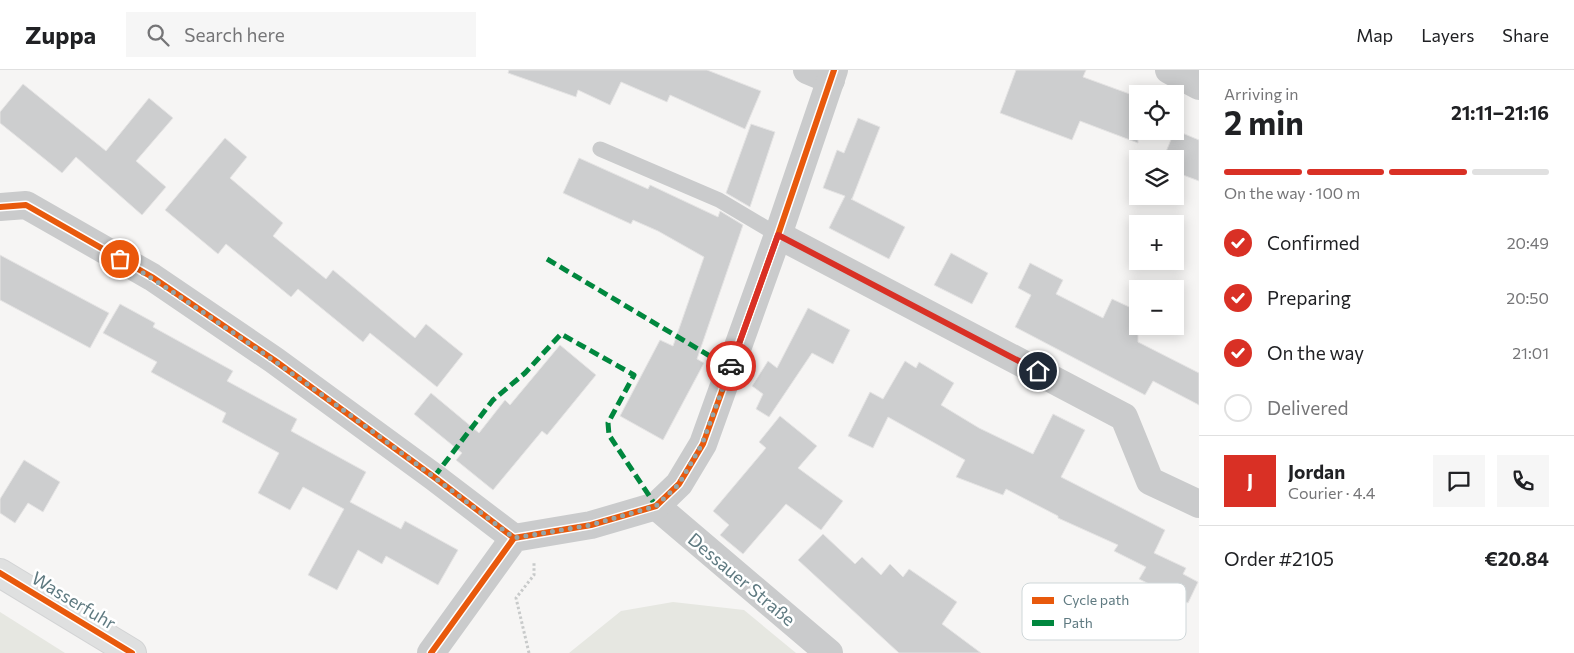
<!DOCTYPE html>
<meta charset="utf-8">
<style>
:root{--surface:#fff;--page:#f6f6f6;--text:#202124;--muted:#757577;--line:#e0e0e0;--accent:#d93025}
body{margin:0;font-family:Commissioner,sans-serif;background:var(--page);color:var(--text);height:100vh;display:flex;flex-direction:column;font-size:19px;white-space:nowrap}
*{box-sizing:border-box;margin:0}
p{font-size:16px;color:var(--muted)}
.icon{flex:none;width:28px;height:28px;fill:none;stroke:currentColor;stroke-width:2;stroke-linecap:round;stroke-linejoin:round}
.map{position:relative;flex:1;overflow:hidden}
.panel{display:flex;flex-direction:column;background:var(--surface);width:375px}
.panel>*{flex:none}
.tools{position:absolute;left:1129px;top:15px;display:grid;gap:10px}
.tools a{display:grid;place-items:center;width:55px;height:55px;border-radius:0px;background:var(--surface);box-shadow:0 2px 12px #0003;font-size:25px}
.pin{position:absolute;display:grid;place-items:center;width:42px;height:42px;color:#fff;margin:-21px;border:2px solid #fff;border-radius:50%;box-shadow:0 1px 5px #0007}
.courier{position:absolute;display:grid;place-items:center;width:50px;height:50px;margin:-25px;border:4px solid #d93025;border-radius:50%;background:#fff;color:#222;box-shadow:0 1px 6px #0007}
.head em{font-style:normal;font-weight:700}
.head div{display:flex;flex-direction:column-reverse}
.head{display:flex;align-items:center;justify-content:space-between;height:85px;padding:0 25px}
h1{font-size:32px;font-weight:700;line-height:38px}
.bar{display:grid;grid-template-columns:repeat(4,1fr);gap:8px 5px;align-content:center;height:60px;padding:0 25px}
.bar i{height:6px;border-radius:4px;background:var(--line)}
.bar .on{background:var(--accent)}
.bar p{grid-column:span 4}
.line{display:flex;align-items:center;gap:12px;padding:0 25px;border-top:1px solid var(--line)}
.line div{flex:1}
.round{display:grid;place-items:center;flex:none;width:52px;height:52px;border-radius:0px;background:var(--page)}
ol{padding:0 25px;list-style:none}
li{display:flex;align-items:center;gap:15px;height:55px}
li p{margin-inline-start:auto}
li .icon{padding:5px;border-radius:50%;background:var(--accent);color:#fff;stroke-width:4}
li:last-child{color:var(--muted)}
li i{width:28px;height:28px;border:2px solid var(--line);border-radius:50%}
header{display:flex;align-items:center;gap:30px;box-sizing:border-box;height:70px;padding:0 25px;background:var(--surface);border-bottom:1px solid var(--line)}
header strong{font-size:24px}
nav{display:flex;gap:28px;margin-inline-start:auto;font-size:18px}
.search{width:350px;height:45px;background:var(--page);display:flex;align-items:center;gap:12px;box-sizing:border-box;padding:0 18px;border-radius:0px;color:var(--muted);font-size:19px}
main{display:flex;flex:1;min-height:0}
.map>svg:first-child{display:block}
.green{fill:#e6e7e1}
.building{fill:#cdcecf;stroke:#e5e4e4}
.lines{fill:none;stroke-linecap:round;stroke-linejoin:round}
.secondary-casing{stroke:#d2d3d4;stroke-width:30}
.path{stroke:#c8caca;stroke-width:3;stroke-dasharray:2.5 2.5;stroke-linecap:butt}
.service{stroke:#cacbcc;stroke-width:15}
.minor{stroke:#cacbcc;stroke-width:28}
.secondary{stroke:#dfe0e0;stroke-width:28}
.quiet{stroke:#00873e;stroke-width:5;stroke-dasharray:10 5;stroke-linecap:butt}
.cycleway-casing{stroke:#fff;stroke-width:9}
.cycleway{stroke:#e8590c;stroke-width:6}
.done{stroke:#94a5a9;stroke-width:5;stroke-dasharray:0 9}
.route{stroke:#d93025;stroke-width:6}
.labels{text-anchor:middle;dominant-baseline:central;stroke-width:5;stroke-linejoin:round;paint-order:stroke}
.street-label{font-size:18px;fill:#5f7a81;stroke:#fff}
.key{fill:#fff;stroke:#cfd7d9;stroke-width:1}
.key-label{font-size:14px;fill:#5f7a81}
</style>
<header>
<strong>Zuppa</strong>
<div class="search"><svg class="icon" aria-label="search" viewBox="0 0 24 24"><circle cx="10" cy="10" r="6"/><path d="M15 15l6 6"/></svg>Search here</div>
<nav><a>Map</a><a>Layers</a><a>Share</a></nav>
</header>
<main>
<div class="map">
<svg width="1199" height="583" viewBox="0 0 1199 583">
<rect width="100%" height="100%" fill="#f6f5f4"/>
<!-- green -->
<g class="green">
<polygon points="673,532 744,540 796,583 569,583 621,541"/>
<polygon points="0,542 65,583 0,583"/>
</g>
<!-- building -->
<g class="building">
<polygon points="509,0 707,0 761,21 745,59 670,25 667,32 621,12 610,35 578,20 576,27 508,3"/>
<polygon points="1016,0 1086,0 1083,7 1138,27 1138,73 1080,51 1072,70 1000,43"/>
<polygon points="23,14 106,81 149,28 173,48 136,91 166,117 142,145 76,87 62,103 0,53 0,42"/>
<polygon points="858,48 880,57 852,129 851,129 905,157 889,189 829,158 845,126 823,118 837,80 844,83"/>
<polygon points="751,54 775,62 750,137 726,123"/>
<polygon points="1175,60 1199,70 1199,111 1175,102 1175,89 1163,89"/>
<polygon points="225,68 247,87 230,108 283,153 273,166 326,209 333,200 415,268 426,254 463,284 437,317 370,263 363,272 298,219 291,227 226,174 218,184 165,140"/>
<polygon points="579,88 648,119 650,115 718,147 720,141 743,155 697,289 704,293 663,370 620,346 660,270 673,276 704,187 658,161 633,150 631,154 563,123"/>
<polygon points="951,183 988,203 972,234 934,215"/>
<polygon points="0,185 109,243 90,278 0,230"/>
<polygon points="1030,193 1063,210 1056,224 1103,248 1112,229 1138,241 1138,272 1199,303 1199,335 1153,311 1145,325 1015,257 1031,225 1018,218"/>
<polygon points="120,234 155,253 153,257 233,301 227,311 297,349 291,361 366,402 350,432 401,459 405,451 458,480 438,515 386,486 382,494 358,480 337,520 308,505 344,439 303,417 290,440 258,423 279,383 222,352 226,343 151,302 157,292 103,263"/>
<polygon points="808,238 850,260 833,294 812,283 769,347 756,339 763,324 752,316 768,291 777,298"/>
<polygon points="560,275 596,305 547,365 542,361 493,420 456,390 462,383 414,344 431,323 479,363 505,330 510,335"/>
<polygon points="905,291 916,298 919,292 954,313 941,335 979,358 1033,384 1053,344 1085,360 1061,407 1165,460 1154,483 1186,498 1183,504 1198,512 1188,533 1139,509 1146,497 1114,481 1118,475 1058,448 1058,446 1006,419 1003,425 956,407 965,390 888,347 873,378 848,366 870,322 883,329"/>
<polygon points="780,346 817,376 798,398 843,431 821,460 786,434 743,484 720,465 729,455 713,441 766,378 759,372"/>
<polygon points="24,390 60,412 43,442 28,433 15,453 0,443 0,429"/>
<polygon points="823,464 855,494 862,487 881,505 890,494 903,507 909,499 957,532 942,554 981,583 899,583 798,490"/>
</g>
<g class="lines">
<defs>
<polyline id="secondary" points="0,503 132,583"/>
</defs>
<!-- secondary casing -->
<use href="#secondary" class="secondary-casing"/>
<!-- path -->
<polyline class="path" points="529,583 516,528 534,505 534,493"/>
<!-- service -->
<polyline class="service" points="600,79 719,130 778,165"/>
<!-- minor -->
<g class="minor">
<polyline points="807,0 831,10"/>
<polyline points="1169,0 1199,16"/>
<polyline points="0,137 26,135 152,207 274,290 434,407 514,468"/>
<polyline points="778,165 1124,347 1150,411 1199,434"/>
<polyline points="656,436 829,583"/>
<polyline points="431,583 514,468 591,455 656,436 679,414 703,374 778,165 834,0"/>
</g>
<!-- secondary -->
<use href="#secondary" class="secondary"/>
<!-- quiet -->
<g class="quiet">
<polyline points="547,189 730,298"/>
<polyline points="434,407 493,330 525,303 561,264 634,305 608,353 609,365 656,436"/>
</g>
<defs>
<g id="cycleway">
<polyline points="0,137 26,135 152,207 274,290 434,407 514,468"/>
<polyline points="0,503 132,583"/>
<polyline points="431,583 514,468 591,455 656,436 679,414 703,374 778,165 834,0"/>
</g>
</defs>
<!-- cycleway casing -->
<use href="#cycleway" class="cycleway-casing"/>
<!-- cycleway -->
<use href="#cycleway" class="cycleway"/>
</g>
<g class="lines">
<!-- done -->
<path class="done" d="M120,189C161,213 199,240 238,266C332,330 424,399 514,468L591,455L656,436L679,414L702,374L731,296"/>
<!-- route -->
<polyline class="route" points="731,296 778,165 1038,301"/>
</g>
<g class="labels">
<!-- street labels -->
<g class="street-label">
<text transform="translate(742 509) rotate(40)">Dessauer Straße</text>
<text transform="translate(74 530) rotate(31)">Wasserfuhr</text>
</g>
</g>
<!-- legend -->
<rect x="1022" y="513" width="164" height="57" rx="8" class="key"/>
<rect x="1032" y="527" width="22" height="7" fill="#e8590c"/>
<rect x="1032" y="550" width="22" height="6" fill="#00873e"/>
<g class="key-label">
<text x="1063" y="535">Cycle path</text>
<text x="1063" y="558">Path</text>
</g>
</svg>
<div class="tools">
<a><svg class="icon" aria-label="locate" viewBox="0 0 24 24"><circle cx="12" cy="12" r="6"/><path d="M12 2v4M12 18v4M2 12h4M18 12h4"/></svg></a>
<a><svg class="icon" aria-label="layers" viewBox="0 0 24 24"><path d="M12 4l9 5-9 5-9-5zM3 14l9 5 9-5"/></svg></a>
<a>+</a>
<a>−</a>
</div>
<div class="pin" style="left:120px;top:189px;background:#ea580c"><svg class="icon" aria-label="bag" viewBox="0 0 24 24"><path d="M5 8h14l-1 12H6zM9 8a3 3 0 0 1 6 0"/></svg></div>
<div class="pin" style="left:1038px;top:301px;background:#1f2937"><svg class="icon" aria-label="home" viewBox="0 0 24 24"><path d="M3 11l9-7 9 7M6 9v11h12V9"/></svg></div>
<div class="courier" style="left:731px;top:296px"><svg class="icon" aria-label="car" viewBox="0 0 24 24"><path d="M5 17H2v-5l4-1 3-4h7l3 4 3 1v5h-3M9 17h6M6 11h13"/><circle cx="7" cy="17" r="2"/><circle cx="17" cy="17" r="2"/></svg></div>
</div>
<section class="panel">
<div class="head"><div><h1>2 min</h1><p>Arriving in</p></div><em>21:11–21:16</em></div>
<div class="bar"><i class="on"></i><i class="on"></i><i class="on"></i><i></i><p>On the way · 100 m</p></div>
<ol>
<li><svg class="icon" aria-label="check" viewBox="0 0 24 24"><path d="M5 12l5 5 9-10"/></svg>Confirmed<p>20:49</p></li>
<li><svg class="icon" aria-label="check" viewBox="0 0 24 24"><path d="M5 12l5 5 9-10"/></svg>Preparing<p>20:50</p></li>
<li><svg class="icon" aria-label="check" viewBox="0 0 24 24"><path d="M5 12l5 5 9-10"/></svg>On the way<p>21:01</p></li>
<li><i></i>Delivered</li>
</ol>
<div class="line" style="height:90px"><b class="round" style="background:var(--accent);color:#fff">J</b><div><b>Jordan</b><p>Courier · 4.4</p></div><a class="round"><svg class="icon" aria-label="chat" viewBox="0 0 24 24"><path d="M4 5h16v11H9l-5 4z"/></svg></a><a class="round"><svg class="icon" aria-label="phone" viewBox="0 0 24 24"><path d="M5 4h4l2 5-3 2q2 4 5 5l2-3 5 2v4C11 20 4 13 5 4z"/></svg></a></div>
<div class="line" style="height:65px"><div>Order #2105</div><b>€20.84</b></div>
</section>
</main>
